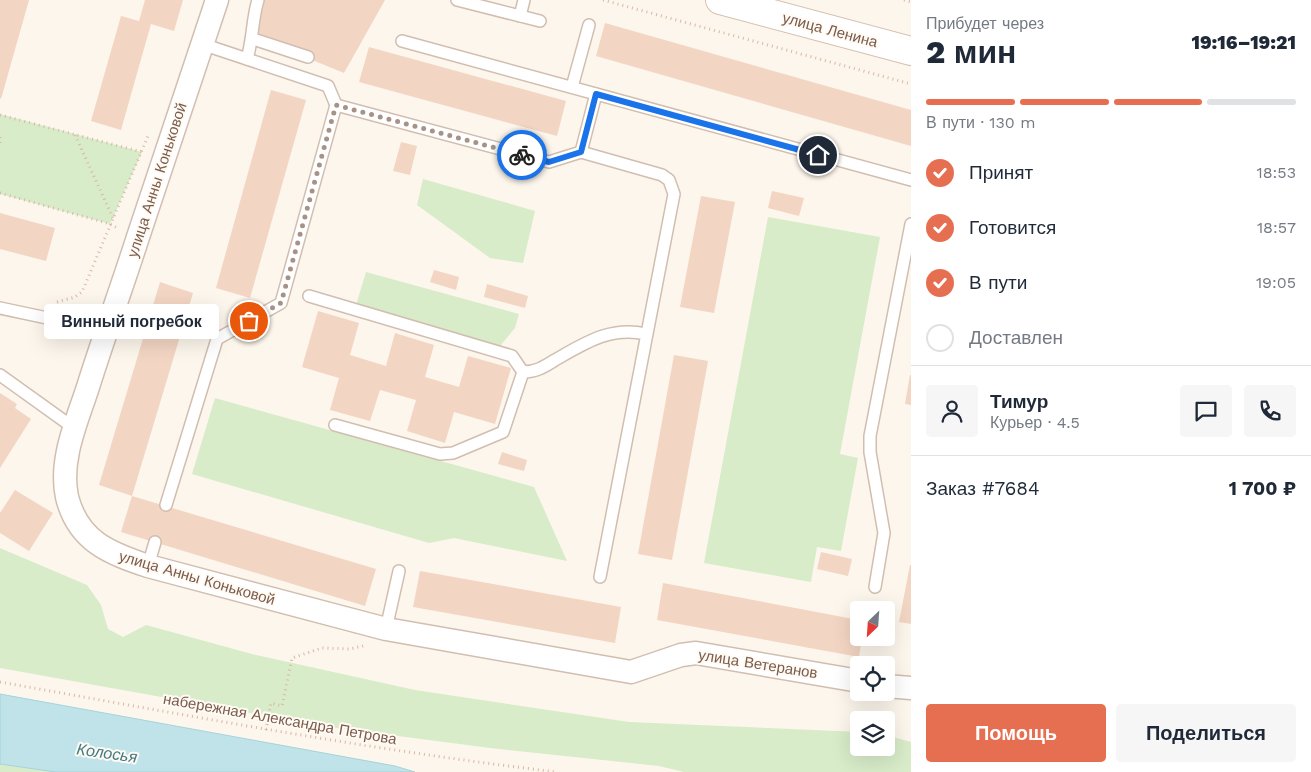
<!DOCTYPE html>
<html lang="ru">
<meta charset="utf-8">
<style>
:root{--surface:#fff;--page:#f6f6f7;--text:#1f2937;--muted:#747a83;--line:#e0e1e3;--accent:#e76f51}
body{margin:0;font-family:"Work Sans",sans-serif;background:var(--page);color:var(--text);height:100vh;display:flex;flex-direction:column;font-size:19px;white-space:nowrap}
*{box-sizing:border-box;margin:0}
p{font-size:16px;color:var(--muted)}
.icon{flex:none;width:28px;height:28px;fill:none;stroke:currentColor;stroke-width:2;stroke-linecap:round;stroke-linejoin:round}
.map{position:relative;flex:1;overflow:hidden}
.side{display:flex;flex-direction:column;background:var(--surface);width:400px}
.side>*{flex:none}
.needle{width:32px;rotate:205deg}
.fabs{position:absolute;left:850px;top:601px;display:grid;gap:10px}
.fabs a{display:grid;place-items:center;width:45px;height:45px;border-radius:5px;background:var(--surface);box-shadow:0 5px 20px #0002;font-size:25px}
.pin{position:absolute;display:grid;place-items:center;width:42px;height:42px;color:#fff;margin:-21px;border:2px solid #fff;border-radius:50%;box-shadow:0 1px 5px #0007}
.courier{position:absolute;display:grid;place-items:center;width:50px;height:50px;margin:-25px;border:4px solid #1a73e8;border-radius:50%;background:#fff;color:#222;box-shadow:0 1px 6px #0007}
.bubble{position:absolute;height:35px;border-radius:5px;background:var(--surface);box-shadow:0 5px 20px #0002;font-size:16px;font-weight:800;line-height:35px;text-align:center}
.head em{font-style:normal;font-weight:800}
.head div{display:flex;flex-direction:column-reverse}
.head{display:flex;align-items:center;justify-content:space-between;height:85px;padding:0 15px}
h1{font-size:32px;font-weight:800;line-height:38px}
.bar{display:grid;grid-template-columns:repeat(4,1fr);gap:8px 5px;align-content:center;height:60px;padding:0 15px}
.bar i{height:6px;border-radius:4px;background:var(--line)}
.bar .on{background:var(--accent)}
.bar p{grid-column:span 4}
.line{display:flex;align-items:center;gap:12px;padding:0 15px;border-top:1px solid var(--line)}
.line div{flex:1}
.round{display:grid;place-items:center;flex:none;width:52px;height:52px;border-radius:5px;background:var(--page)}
ol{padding:0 15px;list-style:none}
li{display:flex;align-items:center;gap:15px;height:55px}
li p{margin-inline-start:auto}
li .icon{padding:5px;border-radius:50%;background:var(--accent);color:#fff;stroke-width:4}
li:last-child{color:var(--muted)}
li i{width:28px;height:28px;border:2px solid var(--line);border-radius:50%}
.button{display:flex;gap:10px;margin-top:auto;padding:10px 15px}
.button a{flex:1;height:58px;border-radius:5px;background:var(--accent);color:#fff;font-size:20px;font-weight:800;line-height:58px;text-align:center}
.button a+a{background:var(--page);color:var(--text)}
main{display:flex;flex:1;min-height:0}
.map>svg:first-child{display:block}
.green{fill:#d8ecc9}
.water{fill:#bfe3e8;stroke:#a5d3da}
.building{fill:#f3d5c3}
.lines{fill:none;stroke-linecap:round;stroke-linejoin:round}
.service-casing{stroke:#d1beb0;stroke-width:14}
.minor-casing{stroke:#d1beb0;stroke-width:25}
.secondary-casing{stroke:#d6c0b0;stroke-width:30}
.path{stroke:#d9b8a5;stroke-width:3;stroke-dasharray:1 4;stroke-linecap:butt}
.service{stroke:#fff;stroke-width:11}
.minor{stroke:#fff;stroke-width:22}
.secondary{stroke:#fff;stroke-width:28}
.done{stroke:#a89285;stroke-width:5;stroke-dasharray:0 9}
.route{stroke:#1a73e8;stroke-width:6}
.labels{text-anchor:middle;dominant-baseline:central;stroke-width:4;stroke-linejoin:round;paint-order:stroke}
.street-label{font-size:15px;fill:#7a5c4d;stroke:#fffaf3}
.water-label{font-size:16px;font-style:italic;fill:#437c86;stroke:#fffaf3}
</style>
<main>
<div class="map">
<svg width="911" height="772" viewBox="0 0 911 772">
<rect width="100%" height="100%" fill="#fdf6ec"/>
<!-- green -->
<g class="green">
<polygon points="0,114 142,152 110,224 0,194"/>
<polygon points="423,179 535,211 523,263 490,258 417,205"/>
<polygon points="768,217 880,237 840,454 858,458 841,551 817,547 811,582 704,563"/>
<polygon points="366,272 519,314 515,328 500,346 356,305"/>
<polygon points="215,398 534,487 567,561 454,538 429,543 192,474"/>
<polygon points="0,548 87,585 101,605 108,629 123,637 146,625 252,654 415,690 629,722 859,732 859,748 886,748 886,735 911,742 911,772 684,772 659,766 490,748 329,727 0,668"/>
<polygon points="0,764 56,772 0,772"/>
</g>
<!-- water -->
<polygon class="water" points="0,694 395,766 415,772 56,772 0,764"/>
<!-- building -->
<g class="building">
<polygon points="0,0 29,0 1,99 0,98"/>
<polygon points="145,0 183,0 174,31 151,24 121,130 91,121 121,16 139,21"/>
<polygon points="260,0 385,0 344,73 246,33"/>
<polygon points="605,23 911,110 911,146 596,56"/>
<polygon points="369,47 566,101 557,136 359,82"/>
<polygon points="271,90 306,100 250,298 216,288"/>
<polygon points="401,142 417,146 410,175 393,171"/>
<polygon points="772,191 804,198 799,216 768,208"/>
<polygon points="701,196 735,202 714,313 680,307"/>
<polygon points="0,213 55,228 46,261 0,249"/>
<polygon points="434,270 459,277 456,290 430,282"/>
<polygon points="160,282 193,293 132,496 99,485"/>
<polygon points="487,284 528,296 525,308 484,297"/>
<polygon points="318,311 359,323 350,355 386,366 395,333 434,345 425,377 459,387 468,356 511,368 495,424 454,412 445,443 407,431 416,400 380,390 370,421 330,410 339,378 302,367"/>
<polygon points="674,355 708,361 672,560 638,554"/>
<polygon points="910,375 911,375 911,405 905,404"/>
<polygon points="0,393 17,404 15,408 31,419 0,468"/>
<polygon points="502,452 527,460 524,471 498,464"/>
<polygon points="15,490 53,513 29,551 0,533 0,513"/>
<polygon points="132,496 376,569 365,606 121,532"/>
<polygon points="821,552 852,559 848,576 817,569"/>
<polygon points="910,565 911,565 911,624 899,622"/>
<polygon points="420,571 621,607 615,643 413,607"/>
<polygon points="663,583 859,620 859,638 862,638 859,657 657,620"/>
</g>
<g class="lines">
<defs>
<g id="service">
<polyline points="457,0 540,21"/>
<polyline points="520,16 524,0"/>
<polyline points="253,39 308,57"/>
<polyline points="402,41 911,180"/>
<polyline points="202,44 328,86 336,105 549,162 581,152 662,175 669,180 674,194 600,577"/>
<path d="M247,59C253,39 252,19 258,0"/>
<polyline points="572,87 589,25"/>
<polyline points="581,152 596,94"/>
<path d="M309,296L512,356L523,372C536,372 544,367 555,360C585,343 610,326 646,334"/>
<polyline points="0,308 47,318 109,318"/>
<polyline points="0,375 74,428"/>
<polyline points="335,425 440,454 453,453 503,432 523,372"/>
<polyline points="166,505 217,339 281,303 336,105"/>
<polyline points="148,566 155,542"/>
<polyline points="875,587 884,533 870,452 870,436 911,224"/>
<polyline points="386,629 399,571"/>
</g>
<g id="minor">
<path d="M217,0C190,79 165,158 138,237C122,287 104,336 88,387C77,421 59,460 67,497C78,541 109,553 148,566L386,629L631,672L681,655L696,653L859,681"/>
<polyline points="886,686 911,688"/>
</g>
<polyline id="secondary" points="720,0 911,51"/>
</defs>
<!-- service casing -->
<use href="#service" class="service-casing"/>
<!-- minor casing -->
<use href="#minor" class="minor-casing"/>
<!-- secondary casing -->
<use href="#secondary" class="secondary-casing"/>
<!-- path -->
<g class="path">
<polyline points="603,0 911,84"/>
<polyline points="904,0 911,2"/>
<polyline points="0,115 142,152"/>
<polyline points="75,135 113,218"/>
<polyline points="0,137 0,145"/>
<polyline points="0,193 110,224 119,229"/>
<polyline points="57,302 75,297 82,292 148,136"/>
<path d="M0,682C185,715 370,750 557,772"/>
<polyline points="266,730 271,703 282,706 292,658 322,648 350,649 367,645"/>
</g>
<!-- service -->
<use href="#service" class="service"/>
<!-- minor -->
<use href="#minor" class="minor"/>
<!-- secondary -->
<use href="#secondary" class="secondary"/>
</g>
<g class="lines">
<!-- done -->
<polyline class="done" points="249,321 281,303 336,105 522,155"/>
<!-- route -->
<polyline class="route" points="522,155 549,162 581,152 596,94 818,155"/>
</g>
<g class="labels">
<!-- street labels -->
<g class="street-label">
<text transform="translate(830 30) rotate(15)">улица Ленина</text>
<text transform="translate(157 180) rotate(-72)">улица Анны Коньковой</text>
<text transform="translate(197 578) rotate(16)">улица Анны Коньковой</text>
<text transform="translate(758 664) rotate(9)">улица Ветеранов</text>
<text transform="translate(280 719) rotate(10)">набережная Александра Петрова</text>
</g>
<!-- water labels -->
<g class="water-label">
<text transform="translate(107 753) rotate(8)">Колосья</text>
</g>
</g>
</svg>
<div class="fabs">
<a><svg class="needle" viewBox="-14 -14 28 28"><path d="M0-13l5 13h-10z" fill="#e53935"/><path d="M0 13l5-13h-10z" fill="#747a83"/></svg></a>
<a><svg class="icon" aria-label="locate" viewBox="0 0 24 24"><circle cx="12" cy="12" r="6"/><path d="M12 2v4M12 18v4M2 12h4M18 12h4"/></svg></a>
<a><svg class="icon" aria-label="layers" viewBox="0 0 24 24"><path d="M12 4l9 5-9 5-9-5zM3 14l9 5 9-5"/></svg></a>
</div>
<div class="pin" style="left:249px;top:321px;background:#ea580c"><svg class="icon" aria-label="bag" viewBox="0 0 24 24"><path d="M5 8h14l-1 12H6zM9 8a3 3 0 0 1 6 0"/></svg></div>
<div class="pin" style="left:818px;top:155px;background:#1f2937"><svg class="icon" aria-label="home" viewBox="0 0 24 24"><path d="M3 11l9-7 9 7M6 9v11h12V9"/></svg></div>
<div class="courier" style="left:522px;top:155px"><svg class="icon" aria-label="bike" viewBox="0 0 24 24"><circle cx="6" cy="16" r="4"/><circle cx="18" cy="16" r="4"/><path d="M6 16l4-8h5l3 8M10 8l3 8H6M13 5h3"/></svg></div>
<div class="bubble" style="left:44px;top:304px;width:175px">Винный погребок</div>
</div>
<section class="side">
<div class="head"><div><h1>2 мин</h1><p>Прибудет через</p></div><em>19:16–19:21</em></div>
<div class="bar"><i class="on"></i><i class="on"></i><i class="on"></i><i></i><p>В пути · 130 m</p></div>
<ol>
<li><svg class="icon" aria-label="check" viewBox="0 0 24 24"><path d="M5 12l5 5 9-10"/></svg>Принят<p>18:53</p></li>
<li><svg class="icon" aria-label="check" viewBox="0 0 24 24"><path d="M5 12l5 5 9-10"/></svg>Готовится<p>18:57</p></li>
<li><svg class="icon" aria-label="check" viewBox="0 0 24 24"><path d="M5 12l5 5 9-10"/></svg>В пути<p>19:05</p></li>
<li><i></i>Доставлен</li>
</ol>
<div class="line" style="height:90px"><a class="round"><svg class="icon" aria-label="person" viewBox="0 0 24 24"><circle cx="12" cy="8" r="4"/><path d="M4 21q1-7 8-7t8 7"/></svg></a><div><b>Тимур</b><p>Курьер · 4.5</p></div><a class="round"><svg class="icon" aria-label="chat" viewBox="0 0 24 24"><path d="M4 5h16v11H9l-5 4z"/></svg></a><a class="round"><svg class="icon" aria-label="phone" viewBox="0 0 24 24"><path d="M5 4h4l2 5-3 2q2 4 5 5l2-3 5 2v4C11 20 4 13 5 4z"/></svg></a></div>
<div class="line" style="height:65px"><div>Заказ #7684</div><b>1 700 ₽</b></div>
<div class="button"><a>Помощь</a><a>Поделиться</a></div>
</section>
</main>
